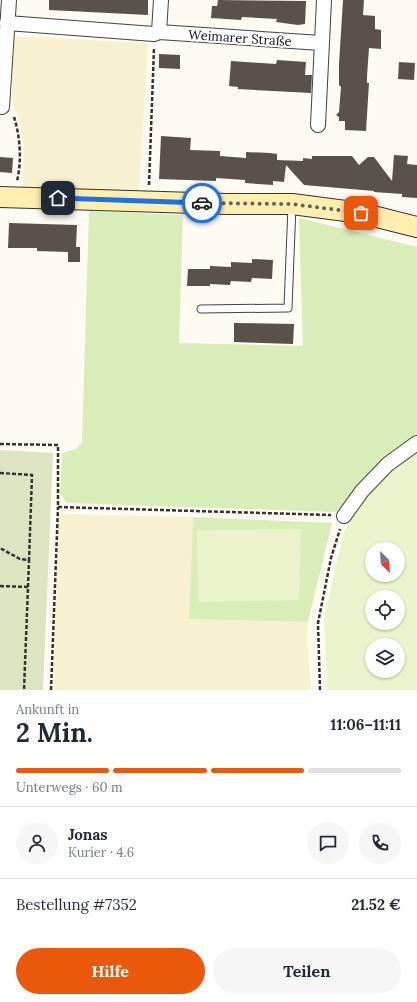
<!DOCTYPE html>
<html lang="de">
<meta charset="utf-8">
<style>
:root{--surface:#fff;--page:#f6f6f7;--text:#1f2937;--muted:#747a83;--line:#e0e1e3;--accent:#ea580c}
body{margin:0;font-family:Lora,serif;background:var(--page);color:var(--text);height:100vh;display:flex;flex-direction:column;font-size:15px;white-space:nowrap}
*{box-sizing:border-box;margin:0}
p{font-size:13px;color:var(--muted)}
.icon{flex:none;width:22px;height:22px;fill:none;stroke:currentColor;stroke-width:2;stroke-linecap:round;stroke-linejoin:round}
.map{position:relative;height:690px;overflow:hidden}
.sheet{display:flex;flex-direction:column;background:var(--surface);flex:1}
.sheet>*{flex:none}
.needle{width:26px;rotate:156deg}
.fabs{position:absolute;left:365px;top:542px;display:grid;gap:8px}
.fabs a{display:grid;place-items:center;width:40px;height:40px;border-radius:50%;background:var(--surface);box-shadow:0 1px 3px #0004;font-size:20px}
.pin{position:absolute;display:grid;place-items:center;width:34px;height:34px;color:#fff;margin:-17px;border-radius:8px;box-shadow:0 2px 6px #0006}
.courier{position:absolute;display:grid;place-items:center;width:40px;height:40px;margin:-20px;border:3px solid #1a73e8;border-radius:50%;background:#fff;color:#222;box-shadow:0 1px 5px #0007}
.headline em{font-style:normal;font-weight:700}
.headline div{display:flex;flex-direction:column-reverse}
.headline{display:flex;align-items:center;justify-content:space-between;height:68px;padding:0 16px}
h1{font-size:26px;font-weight:700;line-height:30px}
.bar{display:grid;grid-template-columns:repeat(4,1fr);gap:6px 4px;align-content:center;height:48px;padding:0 16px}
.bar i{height:5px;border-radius:3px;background:var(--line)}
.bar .on{background:var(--accent)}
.bar p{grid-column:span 4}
.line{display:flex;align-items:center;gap:10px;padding:0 16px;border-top:1px solid var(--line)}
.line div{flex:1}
.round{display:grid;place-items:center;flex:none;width:42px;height:42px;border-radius:21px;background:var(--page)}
.cta{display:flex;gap:8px;margin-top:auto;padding:8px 16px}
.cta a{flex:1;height:46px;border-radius:24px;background:var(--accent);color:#fff;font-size:16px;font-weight:700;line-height:46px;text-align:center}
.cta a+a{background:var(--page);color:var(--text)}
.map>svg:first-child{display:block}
.farmland{fill:#f7f0d1}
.green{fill:#d9edb9}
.cemetery{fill:#dce4c1}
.pitch{fill:#eaf3cc;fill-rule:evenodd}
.building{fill:#5a504c}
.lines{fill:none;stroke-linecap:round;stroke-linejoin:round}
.lane-casing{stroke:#434343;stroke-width:9}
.street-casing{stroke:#434343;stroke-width:16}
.secondary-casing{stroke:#323232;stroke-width:22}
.path{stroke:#323232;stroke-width:2.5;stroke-dasharray:4 2;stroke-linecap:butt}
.lane{stroke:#fff;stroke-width:7}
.street{stroke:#fff;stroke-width:14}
.secondary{stroke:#ffeeae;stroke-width:20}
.done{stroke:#64625f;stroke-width:4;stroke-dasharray:0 7.2}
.route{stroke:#1a73e8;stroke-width:5}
.labels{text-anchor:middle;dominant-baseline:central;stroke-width:4;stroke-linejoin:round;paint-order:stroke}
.street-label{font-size:13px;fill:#101010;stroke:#fff}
</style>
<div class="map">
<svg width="417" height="690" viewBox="0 0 417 690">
<rect width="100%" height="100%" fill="#fffbf3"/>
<!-- farmland -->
<g class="farmland">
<polygon points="13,36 148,43 139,191 23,188 24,145 20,123 12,102"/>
<polygon points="59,514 193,517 189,619 308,622 307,636 311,690 53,690"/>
</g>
<!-- green -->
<g class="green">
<polygon points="89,211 183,215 179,343 303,346 299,218 417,247 417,439 385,462 336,512 67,503 60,494 62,453 76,449 82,442"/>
<polygon points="193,517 332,523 308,622 189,619"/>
</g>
<!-- cemetery -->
<polygon class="cemetery" points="0,450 53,453 43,690 0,690"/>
<!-- pitch -->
<g class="pitch">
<path d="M417,451V690H328L324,618L344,532L364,498L391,469ZM372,549H398V575H372ZM372,597H398V623H372ZM372,645H398V671H372Z"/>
<polygon points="301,529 299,600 198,602 197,530"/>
</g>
<!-- building -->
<g class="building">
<polygon points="49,0 148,0 148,15 49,10"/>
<polygon points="218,0 306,1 305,24 298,25 276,22 277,19 242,17 241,20 211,18 212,6 217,6"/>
<polygon points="343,0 364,0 363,15 375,16 375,29 381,30 381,49 369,48 367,76 367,83 369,83 366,131 345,130 345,121 339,121 339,117 336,115 339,112 341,87 339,85 339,64"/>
<polygon points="159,54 180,55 180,69 159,68"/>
<polygon points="277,60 306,62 305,75 312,75 311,93 238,89 238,87 229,86 231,61 276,64"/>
<polygon points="399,62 415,63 414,80 398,79"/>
<polygon points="161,136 191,138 190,150 220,151 220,156 246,158 246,152 270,153 277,154 277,160 303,161 303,158 312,159 312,156 352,156 359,165 368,157 374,157 392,181 394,155 408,156 407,164 417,165 417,198 402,197 402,194 374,192 374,191 304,185 286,165 284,182 273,181 273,185 245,183 245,180 216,178 216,181 159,179"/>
<polygon points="0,157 13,158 12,173 0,172"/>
<polygon points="9,223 77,225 76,247 80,247 80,262 68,262 68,252 37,251 37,248 8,248"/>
<polygon points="252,259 273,260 272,279 252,278 251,282 231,281 230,285 210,284 210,286 187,286 188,269 210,269 210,266 231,267 231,262 252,263"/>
<polygon points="234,323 294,324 293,344 234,342"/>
</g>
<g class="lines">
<defs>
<polyline id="lane" points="201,309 288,308 292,205"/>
<g id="street">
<polyline points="7,23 154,34 159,32 321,43"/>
<polyline points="159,32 161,0"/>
<polyline points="2,107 9,0"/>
<polyline points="318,125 324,0"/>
<polyline points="344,516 362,491 388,464 417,443"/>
</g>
<polyline id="secondary" points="0,197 227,204 292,204 361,213 417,227"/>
</defs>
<!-- lane casing -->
<use href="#lane" class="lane-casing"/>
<!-- street casing -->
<use href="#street" class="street-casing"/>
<!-- secondary casing -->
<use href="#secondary" class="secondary-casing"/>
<!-- path -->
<g class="path">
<path d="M14,117C20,136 22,160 17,181"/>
<polyline points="149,185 154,48"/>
<polyline points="0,444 58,445 58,507 331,515"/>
<polyline points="0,473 32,475 29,560 20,559 0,548"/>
<polyline points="0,586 28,587 24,690"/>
<polyline points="28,587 29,560"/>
<polyline points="51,690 58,507"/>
<polyline points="320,690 318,623 331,558 340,529"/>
</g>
<!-- lane -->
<use href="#lane" class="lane"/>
<!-- street -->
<use href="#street" class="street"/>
<!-- secondary -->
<use href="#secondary" class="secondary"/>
</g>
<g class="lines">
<!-- done -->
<polyline class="done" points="202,203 292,204 361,213"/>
<!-- route -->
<polyline class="route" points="58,198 202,203"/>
</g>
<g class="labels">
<!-- street labels -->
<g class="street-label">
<text transform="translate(240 38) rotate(4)">Weimarer Straße</text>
</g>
</g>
</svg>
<div class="fabs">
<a><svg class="needle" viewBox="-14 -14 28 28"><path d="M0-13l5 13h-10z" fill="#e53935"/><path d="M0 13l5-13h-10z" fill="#747a83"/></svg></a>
<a><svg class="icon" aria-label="locate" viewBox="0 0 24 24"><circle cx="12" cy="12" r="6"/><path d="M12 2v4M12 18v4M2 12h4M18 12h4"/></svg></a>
<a><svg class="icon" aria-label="layers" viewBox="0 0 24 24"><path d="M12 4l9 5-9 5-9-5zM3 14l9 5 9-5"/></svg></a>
</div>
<div class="pin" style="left:361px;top:213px;background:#ea580c"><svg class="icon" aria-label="bag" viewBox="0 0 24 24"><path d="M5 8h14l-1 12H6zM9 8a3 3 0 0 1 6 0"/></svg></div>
<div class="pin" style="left:58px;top:198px;background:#1f2937"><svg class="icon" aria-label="home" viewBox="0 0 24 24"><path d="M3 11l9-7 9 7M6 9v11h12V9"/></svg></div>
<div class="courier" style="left:202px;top:203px"><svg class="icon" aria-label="car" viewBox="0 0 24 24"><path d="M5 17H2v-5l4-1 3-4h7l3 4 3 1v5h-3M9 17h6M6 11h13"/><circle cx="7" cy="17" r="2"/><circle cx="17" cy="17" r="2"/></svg></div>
</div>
<section class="sheet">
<div class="headline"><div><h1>2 Min.</h1><p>Ankunft in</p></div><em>11:06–11:11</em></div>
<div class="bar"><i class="on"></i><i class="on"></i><i class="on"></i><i></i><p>Unterwegs · 60 m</p></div>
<div class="line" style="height:72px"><a class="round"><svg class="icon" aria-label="person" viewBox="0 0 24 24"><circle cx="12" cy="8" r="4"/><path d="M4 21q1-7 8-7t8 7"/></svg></a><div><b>Jonas</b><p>Kurier · 4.6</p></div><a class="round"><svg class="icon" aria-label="chat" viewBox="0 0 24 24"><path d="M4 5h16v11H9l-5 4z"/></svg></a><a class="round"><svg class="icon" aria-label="phone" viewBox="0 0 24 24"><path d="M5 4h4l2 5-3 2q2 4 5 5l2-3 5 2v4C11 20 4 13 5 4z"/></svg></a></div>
<div class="line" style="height:52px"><div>Bestellung #7352</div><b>21.52 €</b></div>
<div class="cta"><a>Hilfe</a><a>Teilen</a></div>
</section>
